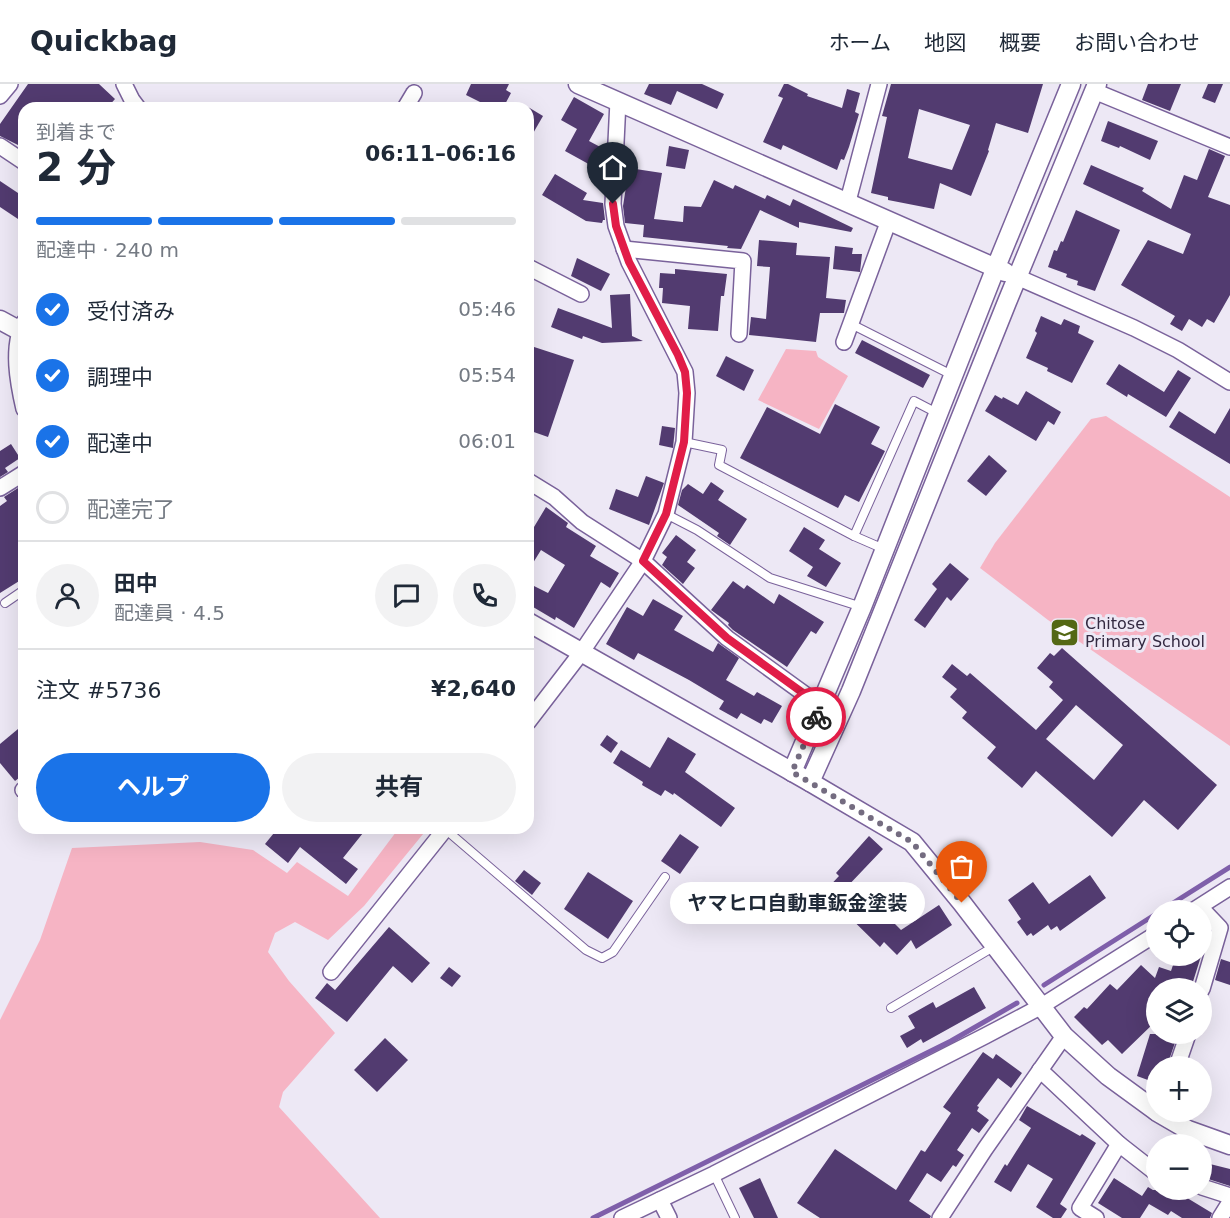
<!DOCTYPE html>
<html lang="ja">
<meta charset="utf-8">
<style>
:root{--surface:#fff;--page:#f2f2f3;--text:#1f2937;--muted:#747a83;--line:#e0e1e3;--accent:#1a73e8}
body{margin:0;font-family:"DejaVu Sans","Noto Sans JP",sans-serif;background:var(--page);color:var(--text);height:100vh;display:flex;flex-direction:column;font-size:22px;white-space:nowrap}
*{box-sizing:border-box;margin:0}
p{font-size:20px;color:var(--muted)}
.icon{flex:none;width:33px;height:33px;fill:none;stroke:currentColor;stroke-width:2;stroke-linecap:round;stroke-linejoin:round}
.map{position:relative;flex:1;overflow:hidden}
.drawer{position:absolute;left:18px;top:18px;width:516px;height:732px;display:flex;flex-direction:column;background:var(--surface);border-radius:18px;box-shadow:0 6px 24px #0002}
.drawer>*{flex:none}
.controls{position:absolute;left:1146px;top:816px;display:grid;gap:12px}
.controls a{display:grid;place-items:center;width:66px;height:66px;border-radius:50%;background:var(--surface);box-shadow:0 6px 24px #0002;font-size:30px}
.pin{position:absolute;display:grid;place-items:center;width:51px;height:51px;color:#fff;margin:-62px -26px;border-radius:50% 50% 50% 0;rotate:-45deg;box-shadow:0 0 6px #0007}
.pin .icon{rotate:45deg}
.courier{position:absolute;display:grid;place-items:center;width:60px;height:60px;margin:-30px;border:4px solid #e11d48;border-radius:50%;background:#fff;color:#222;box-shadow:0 2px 8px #0007}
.bubble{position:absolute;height:42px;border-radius:21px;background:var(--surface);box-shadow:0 6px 24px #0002;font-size:20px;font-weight:700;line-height:42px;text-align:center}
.overview em{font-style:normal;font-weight:700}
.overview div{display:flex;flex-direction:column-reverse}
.overview{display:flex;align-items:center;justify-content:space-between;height:102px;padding:0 18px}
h1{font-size:39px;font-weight:700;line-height:45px}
.bar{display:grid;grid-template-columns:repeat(4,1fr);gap:9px 6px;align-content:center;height:72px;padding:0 18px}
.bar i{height:8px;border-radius:4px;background:var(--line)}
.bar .selected{background:var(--accent)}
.bar p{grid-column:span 4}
.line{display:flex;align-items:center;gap:15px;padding:0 18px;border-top:2px solid var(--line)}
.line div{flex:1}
.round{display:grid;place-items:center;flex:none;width:63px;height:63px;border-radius:32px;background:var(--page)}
ol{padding:0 18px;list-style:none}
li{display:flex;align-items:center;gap:18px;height:66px}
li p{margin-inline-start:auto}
li .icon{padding:6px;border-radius:50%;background:var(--accent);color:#fff;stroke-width:4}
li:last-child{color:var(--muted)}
li i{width:33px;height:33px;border:3px solid var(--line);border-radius:50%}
.action{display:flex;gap:12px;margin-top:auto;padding:12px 18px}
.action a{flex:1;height:69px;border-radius:36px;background:var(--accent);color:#fff;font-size:24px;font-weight:700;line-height:69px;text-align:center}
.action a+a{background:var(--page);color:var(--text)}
header{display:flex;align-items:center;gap:36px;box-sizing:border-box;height:84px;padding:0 30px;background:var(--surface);border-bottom:2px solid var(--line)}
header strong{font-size:28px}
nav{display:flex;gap:33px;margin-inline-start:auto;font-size:21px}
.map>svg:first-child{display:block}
.green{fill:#f6b4c4}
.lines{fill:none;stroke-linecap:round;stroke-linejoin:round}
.stream{stroke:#7f5faa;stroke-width:5}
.building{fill:#523b70;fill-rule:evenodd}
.service-casing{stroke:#7a629b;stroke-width:10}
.minor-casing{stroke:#7a629b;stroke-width:18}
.tertiary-casing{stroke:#7a629b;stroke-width:21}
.service{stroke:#fff;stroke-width:8}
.minor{stroke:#fff;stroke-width:15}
.tertiary{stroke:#fff;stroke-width:18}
.done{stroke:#746c80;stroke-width:6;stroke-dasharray:0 10.8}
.route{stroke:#e11d48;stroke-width:8}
.labels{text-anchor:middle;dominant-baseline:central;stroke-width:6;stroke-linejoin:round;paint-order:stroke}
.poi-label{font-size:16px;fill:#332941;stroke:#ede8f5;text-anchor:start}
</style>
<header>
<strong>Quickbag</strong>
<nav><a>ホーム</a><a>地図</a><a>概要</a><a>お問い合わせ</a></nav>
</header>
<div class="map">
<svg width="1230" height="1134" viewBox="0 0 1230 1134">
<rect width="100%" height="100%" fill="#ede8f5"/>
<!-- green -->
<g class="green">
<polygon points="786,265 816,267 818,273 848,292 819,345 758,316"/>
<polygon points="1106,332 1230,413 1230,662 1048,536 980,484 995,459 1091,335"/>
<polygon points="399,744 428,744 364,822 328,856 295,838 275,849 268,868 289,897 335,949 283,1008 279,1023 380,1134 0,1134 0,936 40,856 72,764 200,758 253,766 287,789 297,778 348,812"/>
</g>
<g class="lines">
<!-- stream -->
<g class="stream">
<polyline points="1162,826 1230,783"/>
<polyline points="1044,901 1156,830"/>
<polyline points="593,1134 951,957 1017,919"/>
</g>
</g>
<!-- building -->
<g class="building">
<polygon points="28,0 99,0 115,15 107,24 24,24 24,64 0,52 0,40"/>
<polygon points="471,0 509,0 506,6 511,9 503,24 492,24 466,11"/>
<polygon points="649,0 702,0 724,10 717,25 677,7 671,21 644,10"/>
<polygon points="784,0 788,0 808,10 807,12 842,24 847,5 860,9 855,28 859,30 849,63 844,76 841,75 837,86 783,61 781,66 763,58 783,14 778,12"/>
<path d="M891,0H1043L1028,49L996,39L988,66L989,67L971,112L940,99L934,125L888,116V113L871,109L887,33L882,32ZM919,25L970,41L952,86L908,74Z"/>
<polygon points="1148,0 1181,0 1170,27 1142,16"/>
<polygon points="1208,0 1223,0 1215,19 1202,14"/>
<polygon points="574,13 604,30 589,57 604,65 594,83 565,67 577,45 561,36"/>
<polygon points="528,23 543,32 528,58"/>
<polygon points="1108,37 1158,57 1150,76 1120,62 1119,64 1101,57"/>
<polygon points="669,62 689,66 685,85 666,82"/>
<polygon points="1209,65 1225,72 1208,113 1230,121 1230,211 1214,239 1207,235 1202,243 1189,235 1182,247 1170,240 1175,232 1121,201 1148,156 1183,170 1191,150 1083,100 1091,81 1144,104 1142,107 1171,125 1184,91 1197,96"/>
<polygon points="629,84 662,89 654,135 683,138 684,122 701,123 714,96 733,105 735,101 765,115 767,111 790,122 793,115 853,144 851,148 799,138 799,144 760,126 741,165 727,164 728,162 643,153 644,141 625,139 623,122"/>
<polygon points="555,90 587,109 583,116 603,119 605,136 603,136 602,139 586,137 542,111"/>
<polygon points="0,97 24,113 24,139 0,123"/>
<polygon points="1076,126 1120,146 1095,207 1077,201 1078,197 1066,193 1067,190 1048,183 1054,166 1057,167 1061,157 1063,158"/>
<polygon points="759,156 797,159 796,171 830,173 826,214 846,216 844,229 820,229 816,258 749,251 751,233 766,235 770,183 757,182"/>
<polygon points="835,162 853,164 852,170 862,170 860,188 833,185"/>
<polygon points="577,174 610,190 601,207 571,192"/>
<polygon points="675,185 727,190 724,212 721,212 718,247 688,245 690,222 662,219 663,204 659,204 660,189 675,190"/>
<polygon points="630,210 632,252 643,257 602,259 583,252 582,255 551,243 558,224 612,244 610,211"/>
<polygon points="1041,232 1061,241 1064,235 1080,242 1078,249 1094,257 1072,299 1047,287 1048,284 1026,274 1037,249 1035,247"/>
<polygon points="862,256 930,291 923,304 855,269"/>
<polygon points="528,261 574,276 548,353 528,346"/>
<polygon points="726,272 754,286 744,307 716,292"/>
<polygon points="1119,280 1164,308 1178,286 1191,294 1166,333 1128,310 1127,313 1106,300"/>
<polygon points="1026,307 1061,328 1054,341 1048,337 1036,357 985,327 995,311 1002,315 1003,313 1018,321"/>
<polygon points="835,320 880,343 871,360 885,367 859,418 845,411 838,424 740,374 767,323 820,350"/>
<polygon points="1230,324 1230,380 1169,343 1179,327 1215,350"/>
<polygon points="662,342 675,344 673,364 659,361"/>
<polygon points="11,360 20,374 5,384 8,388 0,393 0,367"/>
<polygon points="989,371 1007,387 986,412 967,397"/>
<polygon points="646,392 664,399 649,441 609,425 616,405 638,413"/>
<polygon points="711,398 724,407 718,416 747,435 730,461 717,452 719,449 678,421 682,406 688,400 703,410"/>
<polygon points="18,404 24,413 24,494 0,509 0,422 7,417 4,413"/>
<polygon points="546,423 568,439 566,443 596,462 590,472 619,489 610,504 601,498 574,544 556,533 555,536 528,520 528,499 548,509 565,481 541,466 528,487 528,453"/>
<polygon points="804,443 825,456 819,465 841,479 826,503 807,492 813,483 789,467"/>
<polygon points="676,451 696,466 687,478 695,484 683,500 662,481 667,473 662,469"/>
<polygon points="950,479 969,495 951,517 947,513 925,544 914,536 937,505 932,500"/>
<polygon points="733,497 744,505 747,501 774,520 779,510 824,538 816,550 811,547 787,583 733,546 728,541 729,539 711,526"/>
<polygon points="653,515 683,532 674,546 713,568 718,559 739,574 726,596 754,612 757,608 782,622 772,639 764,635 761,640 741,629 737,635 719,625 724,617 689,596 638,569 634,576 606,560 627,523 643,532"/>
<path d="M1062,564L1217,701L1178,746L1144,716L1112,753L1036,687L1022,704L987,674L996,663L962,634L967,628L950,613L957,605L942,593L952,580L967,592L970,589L1036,646L1063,616L1049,603L1053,598L1037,584L1050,569L1054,572ZM1076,621L1123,661L1094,696L1046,655Z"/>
<polygon points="24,640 24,690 15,697 0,679 0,660"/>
<polygon points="607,651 618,659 611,669 600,661"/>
<polygon points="668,653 696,670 685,688 735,724 721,743 674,709 673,711 665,706 661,712 642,701 643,698 613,679 621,666 650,684"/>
<polygon points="278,744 367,744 343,774 358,785 346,800 300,763 288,779 265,760"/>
<polygon points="680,750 699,763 680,790 661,777"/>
<polygon points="869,752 883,765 844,806 875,838 884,829 901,846 939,821 952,841 916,865 911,856 897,871 884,858 880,863 824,808 839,792 836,789"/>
<polygon points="524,786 541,799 532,811 515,797"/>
<polygon points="588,788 633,817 608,855 564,825"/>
<polygon points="1090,791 1106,814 1060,847 1057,842 1051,846 1048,841 1033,852 1031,849 1027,852 1017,838 1021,835 1008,816 1033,798 1049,820"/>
<polygon points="389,843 430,879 412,899 393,882 347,938 315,914 327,899 335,906"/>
<polygon points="1202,869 1191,904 1156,904 1156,937 1122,970 1108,956 1102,961 1074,933 1084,923 1087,925 1110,900 1117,906 1141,881 1155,894 1159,883 1171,887 1176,872 1202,872"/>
<polygon points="1221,875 1230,878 1230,901 1215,896"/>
<polygon points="449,883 461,892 452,903 440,894"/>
<polygon points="974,903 986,924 923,959 921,955 907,964 900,952 915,944 908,932 933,918 936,924"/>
<polygon points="1150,950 1178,950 1167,982 1156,982 1156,999 1137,992"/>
<polygon points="385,954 408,976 377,1008 354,986"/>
<polygon points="983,968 993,975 996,970 1022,989 1011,1004 998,994 977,1022 979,1023 977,1027 989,1036 979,1049 972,1044 957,1066 964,1071 956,1083 953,1081 941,1098 927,1089 909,1117 931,1132 930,1134 820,1134 797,1119 835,1065 896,1106 921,1066 925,1068 951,1029 943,1023"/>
<polygon points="1027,1022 1080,1052 1082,1050 1096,1059 1060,1120 1067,1125 1061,1134 1053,1134 1036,1123 1053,1095 1028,1080 1011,1108 994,1098 1005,1080 1007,1082 1031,1044 1019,1036"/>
<polygon points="1202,1078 1230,1085 1230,1102 1202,1093"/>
<polygon points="760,1094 778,1134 754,1134 739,1104"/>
<polygon points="1114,1094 1142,1112 1148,1103 1153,1106 1174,1106 1212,1129 1210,1134 1182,1134 1171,1127 1168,1131 1149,1120 1140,1134 1122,1134 1098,1119"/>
</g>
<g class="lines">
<defs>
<g id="service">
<polyline points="851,240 952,291"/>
<polyline points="684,358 722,366 719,381 854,452"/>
<polyline points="666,430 697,446 770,494 862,523"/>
<polyline points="884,465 854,452 914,317 937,329"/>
<polyline points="5,519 24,506"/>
<polyline points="445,745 586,866 602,874 613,868 665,793"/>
<polyline points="891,924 995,862"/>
<polyline points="714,1090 735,1134"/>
</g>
<g id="minor">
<polyline points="124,0 132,16 138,24"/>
<polyline points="1094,7 1230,63"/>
<polyline points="0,12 10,0"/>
<polyline points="405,24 414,9"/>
<polyline points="0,62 24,78"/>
<polyline points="848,117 879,0"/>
<polyline points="624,165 743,177 739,250"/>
<polyline points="528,183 581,210"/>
<polyline points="1017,193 1134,244 1178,266 1230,298"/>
<path d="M24,238C11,263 18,299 24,325"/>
<polyline points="844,258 889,136"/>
<polyline points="528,397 554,413 582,438 643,477 727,554 821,622"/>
<polyline points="0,404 24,389"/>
<polyline points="528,638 581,569 643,477 666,430 684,358 687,309 685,288 629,178 616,142 613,120 618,17"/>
<polyline points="23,706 24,706"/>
<polyline points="1200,823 1220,844 1202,905"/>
<polyline points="1194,826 1230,803"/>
<polyline points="331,888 446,744"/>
<polyline points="1177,982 1188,950"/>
<polyline points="1040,986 1119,1060 1156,1089"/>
<polyline points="1202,1103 1230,1112"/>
<polyline points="660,1116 669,1134"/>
<polyline points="622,1134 714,1090 985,952 1040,923 1156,850"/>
<polyline points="940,1134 985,1065 1064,952"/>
<polyline points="1096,1134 1080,1124 1119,1060"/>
<polyline points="1220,1134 1230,1118"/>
</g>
<g id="tertiary">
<polyline points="578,0 1005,188"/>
<polyline points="0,236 24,249"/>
<polyline points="528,538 810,698 912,758 962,819 1064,952 1108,992 1156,1027"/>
<polyline points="792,688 862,523 996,183 1071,0"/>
<polyline points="810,698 851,607 1007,218 1097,0"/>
<polyline points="1157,1028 1188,1046 1230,1061"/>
</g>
</defs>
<!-- service casing -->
<use href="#service" class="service-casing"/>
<!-- minor casing -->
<use href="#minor" class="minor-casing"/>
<!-- tertiary casing -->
<use href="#tertiary" class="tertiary-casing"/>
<!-- service -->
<use href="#service" class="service"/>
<!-- minor -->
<use href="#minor" class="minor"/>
<!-- tertiary -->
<use href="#tertiary" class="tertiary"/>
</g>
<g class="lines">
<!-- done -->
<polyline class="done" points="816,633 792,688 912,758 962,819"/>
<!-- route -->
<polyline class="route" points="613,120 616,142 629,178 678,271 685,288 687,309 684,358 666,430 643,477 727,554 821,622 816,633"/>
</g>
<!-- icons -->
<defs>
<symbol id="school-square" viewBox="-11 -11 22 22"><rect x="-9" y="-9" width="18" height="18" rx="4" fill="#546814" stroke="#ede8f5"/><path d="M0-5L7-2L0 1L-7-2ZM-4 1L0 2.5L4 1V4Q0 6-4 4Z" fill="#fff"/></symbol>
</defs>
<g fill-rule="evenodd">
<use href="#school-square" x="1048" y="532" width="33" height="33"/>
</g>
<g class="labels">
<!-- poi labels -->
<g class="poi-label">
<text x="1085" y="539">Chitose<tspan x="1085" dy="18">Primary School</tspan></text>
</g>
</g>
</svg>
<div class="controls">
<a><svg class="icon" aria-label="locate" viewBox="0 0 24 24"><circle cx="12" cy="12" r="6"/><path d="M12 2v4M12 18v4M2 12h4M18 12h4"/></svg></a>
<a><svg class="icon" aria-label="layers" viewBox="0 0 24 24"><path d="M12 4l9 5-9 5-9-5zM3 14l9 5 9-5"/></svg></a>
<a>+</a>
<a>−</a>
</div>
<div class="pin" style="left:962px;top:819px;background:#ea580c"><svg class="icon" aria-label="bag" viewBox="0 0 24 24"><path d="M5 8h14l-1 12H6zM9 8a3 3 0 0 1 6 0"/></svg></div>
<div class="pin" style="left:613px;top:120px;background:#1f2937"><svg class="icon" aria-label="home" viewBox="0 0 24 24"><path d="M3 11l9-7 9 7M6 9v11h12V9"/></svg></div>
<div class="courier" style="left:816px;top:633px"><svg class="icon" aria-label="bike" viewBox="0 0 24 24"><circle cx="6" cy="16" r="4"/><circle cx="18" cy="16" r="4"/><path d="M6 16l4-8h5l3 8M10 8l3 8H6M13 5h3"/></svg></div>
<div class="bubble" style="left:670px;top:798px;width:255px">ヤマヒロ自動車鈑金塗装</div>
<section class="drawer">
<div class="overview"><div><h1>2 分</h1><p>到着まで</p></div><em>06:11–06:16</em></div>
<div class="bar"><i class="selected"></i><i class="selected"></i><i class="selected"></i><i></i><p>配達中 · 240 m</p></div>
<ol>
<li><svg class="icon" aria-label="check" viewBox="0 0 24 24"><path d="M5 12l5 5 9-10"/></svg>受付済み<p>05:46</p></li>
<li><svg class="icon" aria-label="check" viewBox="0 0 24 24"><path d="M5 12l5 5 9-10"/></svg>調理中<p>05:54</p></li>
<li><svg class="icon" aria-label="check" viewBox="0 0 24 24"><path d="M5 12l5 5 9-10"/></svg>配達中<p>06:01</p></li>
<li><i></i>配達完了</li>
</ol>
<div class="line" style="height:108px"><a class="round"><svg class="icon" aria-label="person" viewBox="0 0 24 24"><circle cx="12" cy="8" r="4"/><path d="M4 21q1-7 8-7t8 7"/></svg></a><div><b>田中</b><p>配達員 · 4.5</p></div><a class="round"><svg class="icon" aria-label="chat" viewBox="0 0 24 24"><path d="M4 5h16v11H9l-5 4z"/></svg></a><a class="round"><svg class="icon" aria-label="phone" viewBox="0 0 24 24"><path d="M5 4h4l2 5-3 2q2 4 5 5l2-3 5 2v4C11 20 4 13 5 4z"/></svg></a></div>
<div class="line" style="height:78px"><div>注文 #5736</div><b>¥2,640</b></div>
<div class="action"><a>ヘルプ</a><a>共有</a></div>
</section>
</div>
